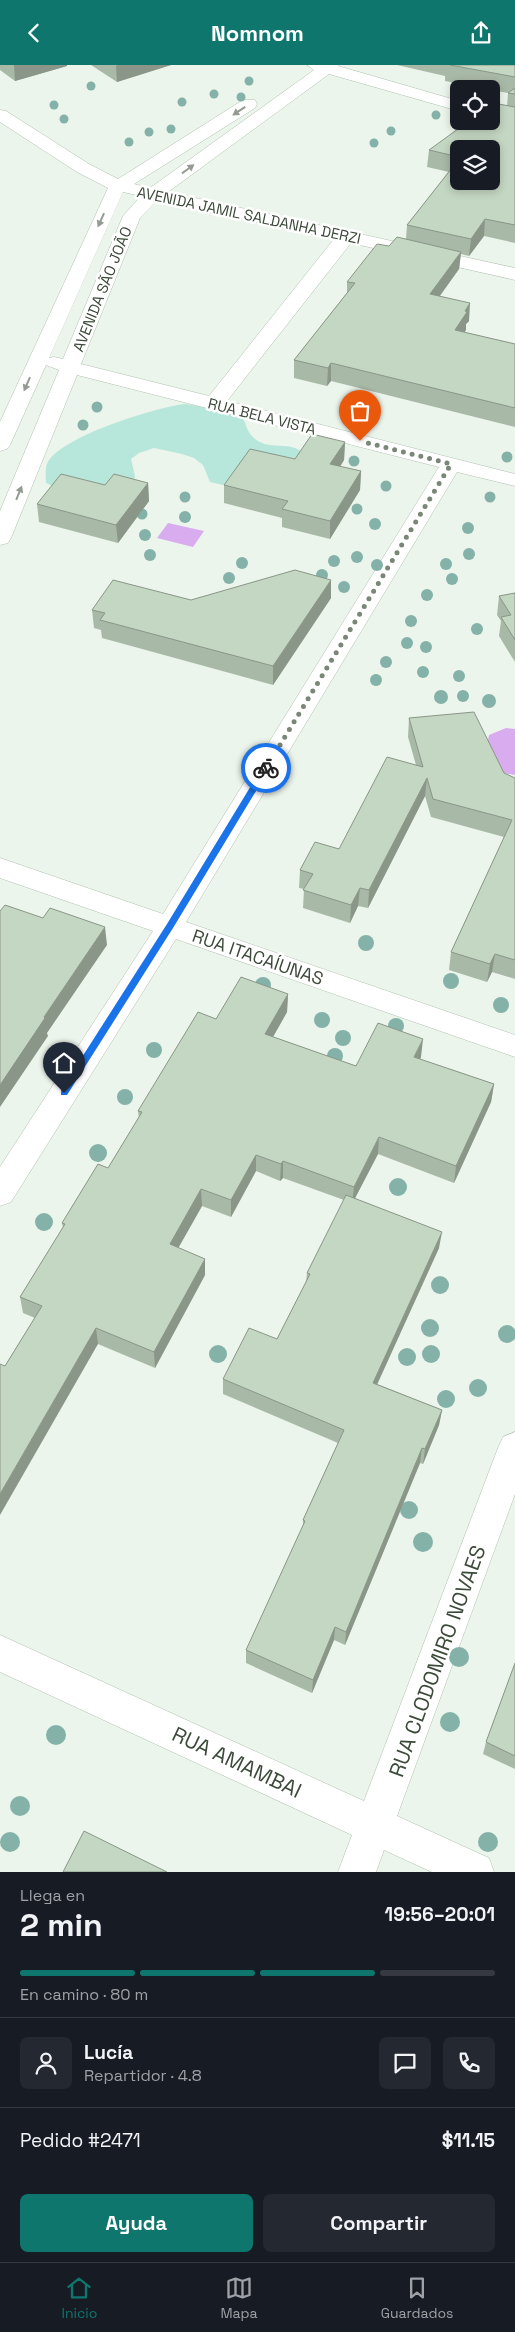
<!DOCTYPE html>
<html lang="es">
<meta charset="utf-8">
<style>
:root{--surface:#171b24;--page:#242831;--text:#f1f3f6;--muted:#9ea1a6;--line:#363941;--accent:#0f766e}
body{margin:0;font-family:"Space Grotesk",sans-serif;background:var(--page);color:var(--text);height:100vh;display:flex;flex-direction:column;font-size:19px;white-space:nowrap}
*{box-sizing:border-box;margin:0}
p{font-size:16px;color:var(--muted)}
.icon{flex:none;width:28px;height:28px;fill:none;stroke:currentColor;stroke-width:2;stroke-linecap:round;stroke-linejoin:round}
.map{position:relative;height:1807px;overflow:hidden}
.details{display:flex;flex-direction:column;background:var(--surface);flex:1}
.details>*{flex:none}
.tools{position:absolute;left:450px;top:15px;display:grid;gap:10px}
.tools a{display:grid;place-items:center;width:50px;height:50px;border-radius:8px;background:var(--surface);box-shadow:0 2px 8px #0003;font-size:25px}
.pin{position:absolute;display:grid;place-items:center;width:42px;height:42px;color:#fff;margin:-51px -21px;border-radius:50% 50% 50% 0;rotate:-45deg;box-shadow:0 0 5px #0007}
.pin .icon{rotate:45deg}
.courier{position:absolute;display:grid;place-items:center;width:50px;height:50px;margin:-25px;border:4px solid #1a73e8;border-radius:50%;background:#fff;color:#222;box-shadow:0 1px 6px #0007}
.overview em{font-style:normal;font-weight:800}
.overview div{display:flex;flex-direction:column-reverse}
.overview{display:flex;align-items:center;justify-content:space-between;height:85px;padding:0 20px}
h1{font-size:32px;font-weight:800;line-height:38px}
.bar{display:grid;grid-template-columns:repeat(4,1fr);gap:8px 5px;align-content:center;height:60px;padding:0 20px}
.bar i{height:6px;border-radius:4px;background:var(--line)}
.bar .on{background:var(--accent)}
.bar p{grid-column:span 4}
.line{display:flex;align-items:center;gap:12px;padding:0 20px;border-top:1px solid var(--line)}
.line div{flex:1}
.round{display:grid;place-items:center;flex:none;width:52px;height:52px;border-radius:8px;background:var(--page)}
.action{display:flex;gap:10px;margin-top:auto;padding:10px 20px}
.action a{flex:1;height:58px;border-radius:8px;background:var(--accent);color:#fff;font-size:20px;font-weight:800;line-height:58px;text-align:center}
.action a+a{background:var(--page);color:var(--text)}
header{display:flex;justify-content:space-between;align-items:center;height:65px;padding:0 20px;background:var(--accent);color:#fff;font-size:22px;font-weight:800}
.menu{display:flex;justify-content:space-around;align-items:center;height:70px;border-top:1px solid var(--line);background:var(--surface);font-size:14px;color:var(--muted)}
.menu a{display:grid;justify-items:center;gap:2px}
.menu .on{color:var(--accent)}
.map>svg:first-child{display:block}
.green{fill:#b7e7da}
.water{fill:#d9acef}
.lines{fill:none;stroke-linecap:round;stroke-linejoin:round}
.minor-casing{stroke:#b0c1af;stroke-width:1}
.minor{fill:#fff;fill-rule:evenodd}
.tree{fill:#84b2a9}
.wall{fill:#a9b9a7;fill-rule:evenodd}
.shaded-wall{fill:#899688}
.building{fill:#c4d7c2;stroke:#899688}
.oneway{fill:#949b93}
.route{fill:#1a73e8}
.done{stroke:#7a8678;stroke-width:5;stroke-dasharray:0 9}
.labels{text-anchor:middle;dominant-baseline:central;stroke-width:5;stroke-linejoin:round;paint-order:stroke}
.far-street-label{font-size:15px;fill:#3c4a3a;stroke:#fff}
.street-label{font-size:18px;fill:#3c4a3a;stroke:#fff}
.near-street-label{font-size:21px;fill:#3c4a3a;stroke:#fff}
</style>
<header><svg class="icon" aria-label="back" viewBox="0 0 24 24"><path d="M15 5l-7 7 7 7"/></svg>Nomnom<svg class="icon" aria-label="share" viewBox="0 0 24 24"><path d="M12 15V3M7 8l5-5 5 5M5 13v7h14v-7"/></svg></header>
<div class="map">
<svg width="515" height="1807" viewBox="0 0 515 1807">
<rect width="100%" height="100%" fill="#ecf5ec"/>
<!-- green -->
<path class="green" d="M185,339L240,348C246,356 246,366 253,372C271,390 296,369 311,398L223,420L210,417L203,400L194,393L182,389L154,383L139,388L131,394L135,411L133,419L59,424L46,418C46,413 45,404 47,399C58,372 157,342 185,339Z"/>
<!-- water -->
<g class="water">
<polygon points="168,458 204,466 193,482 157,473"/>
<polygon points="506,663 515,664 515,710 503,708 486,685 489,670"/>
</g>
<g class="lines">
<defs>
<g id="minor">
<path d="M307,0H339L338,1L459,36V46L329,9L168,127L515,203V215L351,178L227,336L515,409V421L457,407L186,857L515,970V992L176,874L11,1137L0,1141V1102L153,866L0,813V793L163,849L439,402L77,310L11,473L8,478L0,480V446L59,305L46,300L10,380L7,384L0,386V357L108,123L77,107L0,57V45L6,46L89,99L118,114L243,35H255L257,39L255,43L134,119L150,123L314,5ZM123,127L141,131L123,151L63,294L54,292L49,293ZM157,135L334,174L209,331L81,299L140,153Z"/>
<polygon points="515,1367 515,1429 397,1751 489,1793 494,1807 432,1807 384,1785 376,1807 338,1807 352,1770 0,1607 0,1570 364,1736 498,1383 503,1372"/>
</g>
</defs>
<!-- minor casing -->
<use href="#minor" class="minor-casing"/>
<!-- minor -->
<use href="#minor" class="minor"/>
</g>
<!-- trees -->
<g class="tree">
<circle cx="249" cy="16" r="4.5"/>
<circle cx="91" cy="21" r="4.5"/>
<circle cx="214" cy="29" r="4.5"/>
<circle cx="241" cy="32" r="4.5"/>
<circle cx="182" cy="37" r="4.5"/>
<circle cx="54" cy="40" r="4.5"/>
<circle cx="436" cy="50" r="4.5"/>
<circle cx="64" cy="54" r="4.5"/>
<circle cx="171" cy="64" r="4.5"/>
<circle cx="391" cy="66" r="4.5"/>
<circle cx="149" cy="67" r="4.5"/>
<circle cx="129" cy="77" r="4.5"/>
<circle cx="374" cy="78" r="4.5"/>
<circle cx="97" cy="342" r="5.5"/>
<circle cx="83" cy="360" r="5.5"/>
<circle cx="507" cy="392" r="5.5"/>
<circle cx="354" cy="396" r="5.5"/>
<circle cx="386" cy="421" r="5.5"/>
<circle cx="185" cy="432" r="5.5"/>
<circle cx="490" cy="432" r="5.5"/>
<circle cx="357" cy="444" r="5.5"/>
<circle cx="142" cy="449" r="5.5"/>
<circle cx="185" cy="452" r="6"/>
<circle cx="375" cy="459" r="6"/>
<circle cx="468" cy="463" r="6"/>
<circle cx="145" cy="470" r="6"/>
<circle cx="469" cy="489" r="6"/>
<circle cx="150" cy="490" r="6"/>
<circle cx="357" cy="492" r="6"/>
<circle cx="334" cy="496" r="6"/>
<circle cx="242" cy="498" r="6"/>
<circle cx="446" cy="499" r="6"/>
<circle cx="377" cy="500" r="6"/>
<circle cx="322" cy="510" r="6"/>
<circle cx="229" cy="513" r="6"/>
<circle cx="452" cy="514" r="6"/>
<circle cx="344" cy="522" r="6"/>
<circle cx="427" cy="530" r="6"/>
<circle cx="411" cy="556" r="6"/>
<circle cx="477" cy="564" r="6"/>
<circle cx="407" cy="578" r="6"/>
<circle cx="426" cy="582" r="6"/>
<circle cx="386" cy="597" r="6"/>
<circle cx="423" cy="607" r="6"/>
<circle cx="459" cy="611" r="6"/>
<circle cx="376" cy="615" r="6"/>
<circle cx="463" cy="631" r="6"/>
<circle cx="441" cy="632" r="7"/>
<circle cx="489" cy="636" r="7"/>
<circle cx="366" cy="878" r="8"/>
<circle cx="451" cy="916" r="8"/>
<circle cx="263" cy="920" r="8"/>
<circle cx="501" cy="940" r="8"/>
<circle cx="322" cy="955" r="8"/>
<circle cx="396" cy="961" r="8"/>
<circle cx="343" cy="973" r="8"/>
<circle cx="154" cy="985" r="8"/>
<circle cx="335" cy="991" r="8"/>
<circle cx="125" cy="1032" r="8"/>
<circle cx="98" cy="1088" r="9"/>
<circle cx="398" cy="1122" r="9"/>
<circle cx="44" cy="1157" r="9"/>
<circle cx="440" cy="1220" r="9"/>
<circle cx="430" cy="1263" r="9"/>
<circle cx="507" cy="1269" r="9"/>
<circle cx="218" cy="1289" r="9"/>
<circle cx="431" cy="1289" r="9"/>
<circle cx="407" cy="1292" r="9"/>
<circle cx="478" cy="1323" r="9"/>
<circle cx="446" cy="1334" r="9"/>
<circle cx="409" cy="1445" r="9"/>
<circle cx="423" cy="1477" r="10"/>
<circle cx="459" cy="1592" r="10"/>
<circle cx="450" cy="1657" r="10"/>
<circle cx="56" cy="1670" r="10"/>
<circle cx="20" cy="1741" r="10"/>
<circle cx="10" cy="1777" r="10"/>
<circle cx="488" cy="1777" r="10"/>
</g>
<!-- wall -->
<g class="wall">
<polygon points="0,0 67,0 67,1 15,16 0,5"/>
<polygon points="91,0 171,0 117,17"/>
<path d="M397,0H515V178L484,171L469,191L461,189L459,204L440,231L469,256L466,259V265L464,267L515,279V362L331,316L327,321L294,313V295L347,228V217L389,181L406,174L407,160L449,107L427,102L429,85L507,41L508,28L491,25V24H487L445,16V11ZM459,84L491,116H459Z"/>
<polygon points="345,377 344,395 340,402 361,406 360,425 330,474 282,462 282,453 224,438 224,420"/>
<polygon points="148,418 149,436 118,478 39,457 37,439 105,420"/>
<polygon points="515,528 515,597 499,571 501,556 497,550 499,531"/>
<polygon points="331,533 273,620 102,573 101,565 94,563 92,545 191,535"/>
<polygon points="409,653 504,708 515,713 515,914 492,907 487,917 449,905 451,887 504,772 431,752 425,731 368,843 358,841 350,858 303,843 304,824 299,823 300,805 339,784 416,700 408,672"/>
<polygon points="288,929 287,947 273,972 356,1001 421,992 420,994 494,1019 491,1037 454,1118 378,1089 355,1133 439,1183 377,1319 442,1345 439,1360 423,1399 420,1398 345,1580 334,1575 312,1628 246,1598 246,1585 303,1462 303,1455 338,1378 223,1329 223,1314 277,1274 306,1217 307,1208 344,1135 283,1113 280,1116 256,1106 231,1152 202,1141 178,1183 205,1210 155,1303 98,1279 5,1301 35,1253 23,1248 20,1232 63,1163 62,1158 108,1103 139,1053 138,1046 216,954"/>
<polygon points="515,1598 515,1704 483,1689 486,1677"/>
</g>
<!-- shaded-wall -->
<g class="shaded-wall">
<polygon points="14,0 67,0 67,1 15,16"/>
<polygon points="118,0 171,0 117,17 116,1"/>
<polygon points="485,154 484,171 469,191 471,174"/>
<polygon points="461,187 459,204 428,247 430,229"/>
<polygon points="470,238 469,256 466,259 466,265 454,283 455,265 465,246"/>
<polygon points="331,298 331,316 327,321 328,303"/>
<polygon points="345,377 344,395 330,417 330,399"/>
<polygon points="361,406 360,425 330,474 330,456"/>
<polygon points="148,418 149,436 118,478 116,460"/>
<polygon points="331,515 331,533 273,620 273,601"/>
<polygon points="427,713 425,731 368,843 369,825"/>
<polygon points="360,823 358,841 350,858 351,840"/>
<polygon points="105,862 107,880 47,968 48,971 0,1042 0,1020 44,952"/>
<polygon points="495,889 492,907 487,917 490,899"/>
<polygon points="288,929 287,947 265,986 265,969"/>
<polygon points="423,974 421,992 412,1009 414,992"/>
<polygon points="494,1019 491,1037 454,1118 456,1101"/>
<polygon points="379,1072 378,1089 352,1139 354,1122"/>
<polygon points="256,1090 256,1106 231,1152 231,1135"/>
<polygon points="283,1096 283,1113 280,1116 281,1099"/>
<polygon points="201,1124 202,1141 171,1196 170,1179"/>
<polygon points="442,1167 439,1183 371,1333 373,1318"/>
<polygon points="205,1194 205,1210 155,1303 154,1287"/>
<polygon points="96,1263 98,1279 0,1450 0,1429"/>
<polygon points="442,1345 439,1360 423,1399 425,1384"/>
<polygon points="422,1383 420,1398 345,1580 346,1567"/>
<polygon points="335,1562 334,1575 312,1628 313,1615"/>
</g>
<!-- building -->
<g class="building">
<polygon points="450,0 515,0 515,12"/>
<polygon points="515,23 515,29 508,28"/>
<polygon points="493,38 515,42 515,160 485,154 471,174 407,160 459,94 459,116 491,116 491,84 459,84 459,92 429,85 469,56 491,56 491,40"/>
<polygon points="397,172 461,187 430,229 470,238 465,246 467,247 455,265 515,279 515,343 331,298 328,303 294,295 355,218 347,217 377,179 389,181"/>
<polygon points="312,369 345,377 330,399 361,406 330,456 282,444 288,436 224,420 250,384 295,394"/>
<polygon points="61,409 105,420 114,409 148,418 116,460 37,439"/>
<polygon points="295,505 331,515 273,601 100,555 105,548 92,545 113,515 191,535"/>
<polygon points="515,528 515,575 501,552 511,550 499,531"/>
<polygon points="474,647 504,708 515,713 515,895 495,889 490,899 451,887 512,755 433,734 427,713 369,825 360,823 351,840 303,825 313,809 300,805 315,777 339,784 387,692 423,702 409,653"/>
<polygon points="5,840 43,853 50,843 105,862 44,952 45,953 0,1020 0,846"/>
<polygon points="241,912 288,929 265,969 356,1001 378,958 423,974 414,992 494,1019 456,1101 379,1072 354,1122 283,1096 281,1099 256,1090 231,1135 201,1124 170,1179 205,1194 154,1287 96,1263 0,1429 0,1299 5,1301 42,1241 20,1232 65,1159 62,1158 98,1099 108,1103 142,1047 138,1046 198,947 216,954"/>
<polygon points="346,1130 442,1167 373,1318 442,1345 425,1384 422,1383 346,1567 335,1562 313,1615 246,1585 305,1456 303,1455 344,1365 223,1314 249,1263 277,1274 310,1209 307,1208"/>
<polygon points="515,1598 515,1691 486,1677"/>
<polygon points="84,1766 167,1807 63,1807"/>
</g>
<!-- one-way arrows -->
<defs><path id="oneway-solid" d="M-6-.8H1V-3.2L6.5 0L1 3.2V.8H-6Z" transform="scale(1.25)"/></defs>
<g class="oneway">
<use href="#oneway-solid" transform="translate(239 46) rotate(147)"/>
<use href="#oneway-solid" transform="translate(188 104) rotate(-36)"/>
<use href="#oneway-solid" transform="translate(101 155) rotate(114)"/>
<use href="#oneway-solid" transform="translate(27 319) rotate(114)"/>
<use href="#oneway-solid" transform="translate(19 428) rotate(-68)"/>
</g>
<!-- route -->
<polygon class="route" points="263,701 270,703 173,863 67,1030 61,1030 61,1025 167,859"/>
<g class="lines">
<!-- done -->
<polyline class="done" points="266,703 451,399 360,376"/>
</g>
<g class="labels">
<!-- far-street labels -->
<g class="far-street-label">
<text transform="translate(249 150) rotate(12)">AVENIDA JAMIL SALDANHA DERZI</text>
<text transform="translate(102 224) rotate(-68)">AVENIDA SÃO JOÃO</text>
<text transform="translate(262 351) rotate(14)">RUA BELA VISTA</text>
</g>
<!-- street labels -->
<g class="street-label">
<text transform="translate(258 892) rotate(19)">RUA ITACAÍUNAS</text>
</g>
<!-- near-street labels -->
<g class="near-street-label">
<text transform="translate(437 1596) rotate(-70)">RUA CLODOMIRO NOVAES</text>
<text transform="translate(237 1697) rotate(25)">RUA AMAMBAI</text>
</g>
</g>
</svg>
<div class="tools">
<a><svg class="icon" aria-label="locate" viewBox="0 0 24 24"><circle cx="12" cy="12" r="6"/><path d="M12 2v4M12 18v4M2 12h4M18 12h4"/></svg></a>
<a><svg class="icon" aria-label="layers" viewBox="0 0 24 24"><path d="M12 4l9 5-9 5-9-5zM3 14l9 5 9-5"/></svg></a>
</div>
<div class="pin" style="left:360px;top:376px;background:#ea580c"><svg class="icon" aria-label="bag" viewBox="0 0 24 24"><path d="M5 8h14l-1 12H6zM9 8a3 3 0 0 1 6 0"/></svg></div>
<div class="pin" style="left:64px;top:1028px;background:#1f2937"><svg class="icon" aria-label="home" viewBox="0 0 24 24"><path d="M3 11l9-7 9 7M6 9v11h12V9"/></svg></div>
<div class="courier" style="left:266px;top:703px"><svg class="icon" aria-label="bike" viewBox="0 0 24 24"><circle cx="6" cy="16" r="4"/><circle cx="18" cy="16" r="4"/><path d="M6 16l4-8h5l3 8M10 8l3 8H6M13 5h3"/></svg></div>
</div>
<section class="details">
<div class="overview"><div><h1>2 min</h1><p>Llega en</p></div><em>19:56–20:01</em></div>
<div class="bar"><i class="on"></i><i class="on"></i><i class="on"></i><i></i><p>En camino · 80 m</p></div>
<div class="line" style="height:90px"><a class="round"><svg class="icon" aria-label="person" viewBox="0 0 24 24"><circle cx="12" cy="8" r="4"/><path d="M4 21q1-7 8-7t8 7"/></svg></a><div><b>Lucía</b><p>Repartidor · 4.8</p></div><a class="round"><svg class="icon" aria-label="chat" viewBox="0 0 24 24"><path d="M4 5h16v11H9l-5 4z"/></svg></a><a class="round"><svg class="icon" aria-label="phone" viewBox="0 0 24 24"><path d="M5 4h4l2 5-3 2q2 4 5 5l2-3 5 2v4C11 20 4 13 5 4z"/></svg></a></div>
<div class="line" style="height:65px"><div>Pedido #2471</div><b>$11.15</b></div>
<div class="action"><a>Ayuda</a><a>Compartir</a></div>
</section>
<nav class="menu">
<a class="on"><svg class="icon" aria-label="home" viewBox="0 0 24 24"><path d="M3 11l9-7 9 7M6 9v11h12V9"/></svg>Inicio</a>
<a><svg class="icon" aria-label="map" viewBox="0 0 24 24"><path d="M3 6l6-2 6 2 6-2v14l-6 2-6-2-6 2zM9 4v14M15 6v14"/></svg>Mapa</a>
<a><svg class="icon" aria-label="saved" viewBox="0 0 24 24"><path d="M7 4h10v16l-5-4-5 4z"/></svg>Guardados</a>
</nav>
